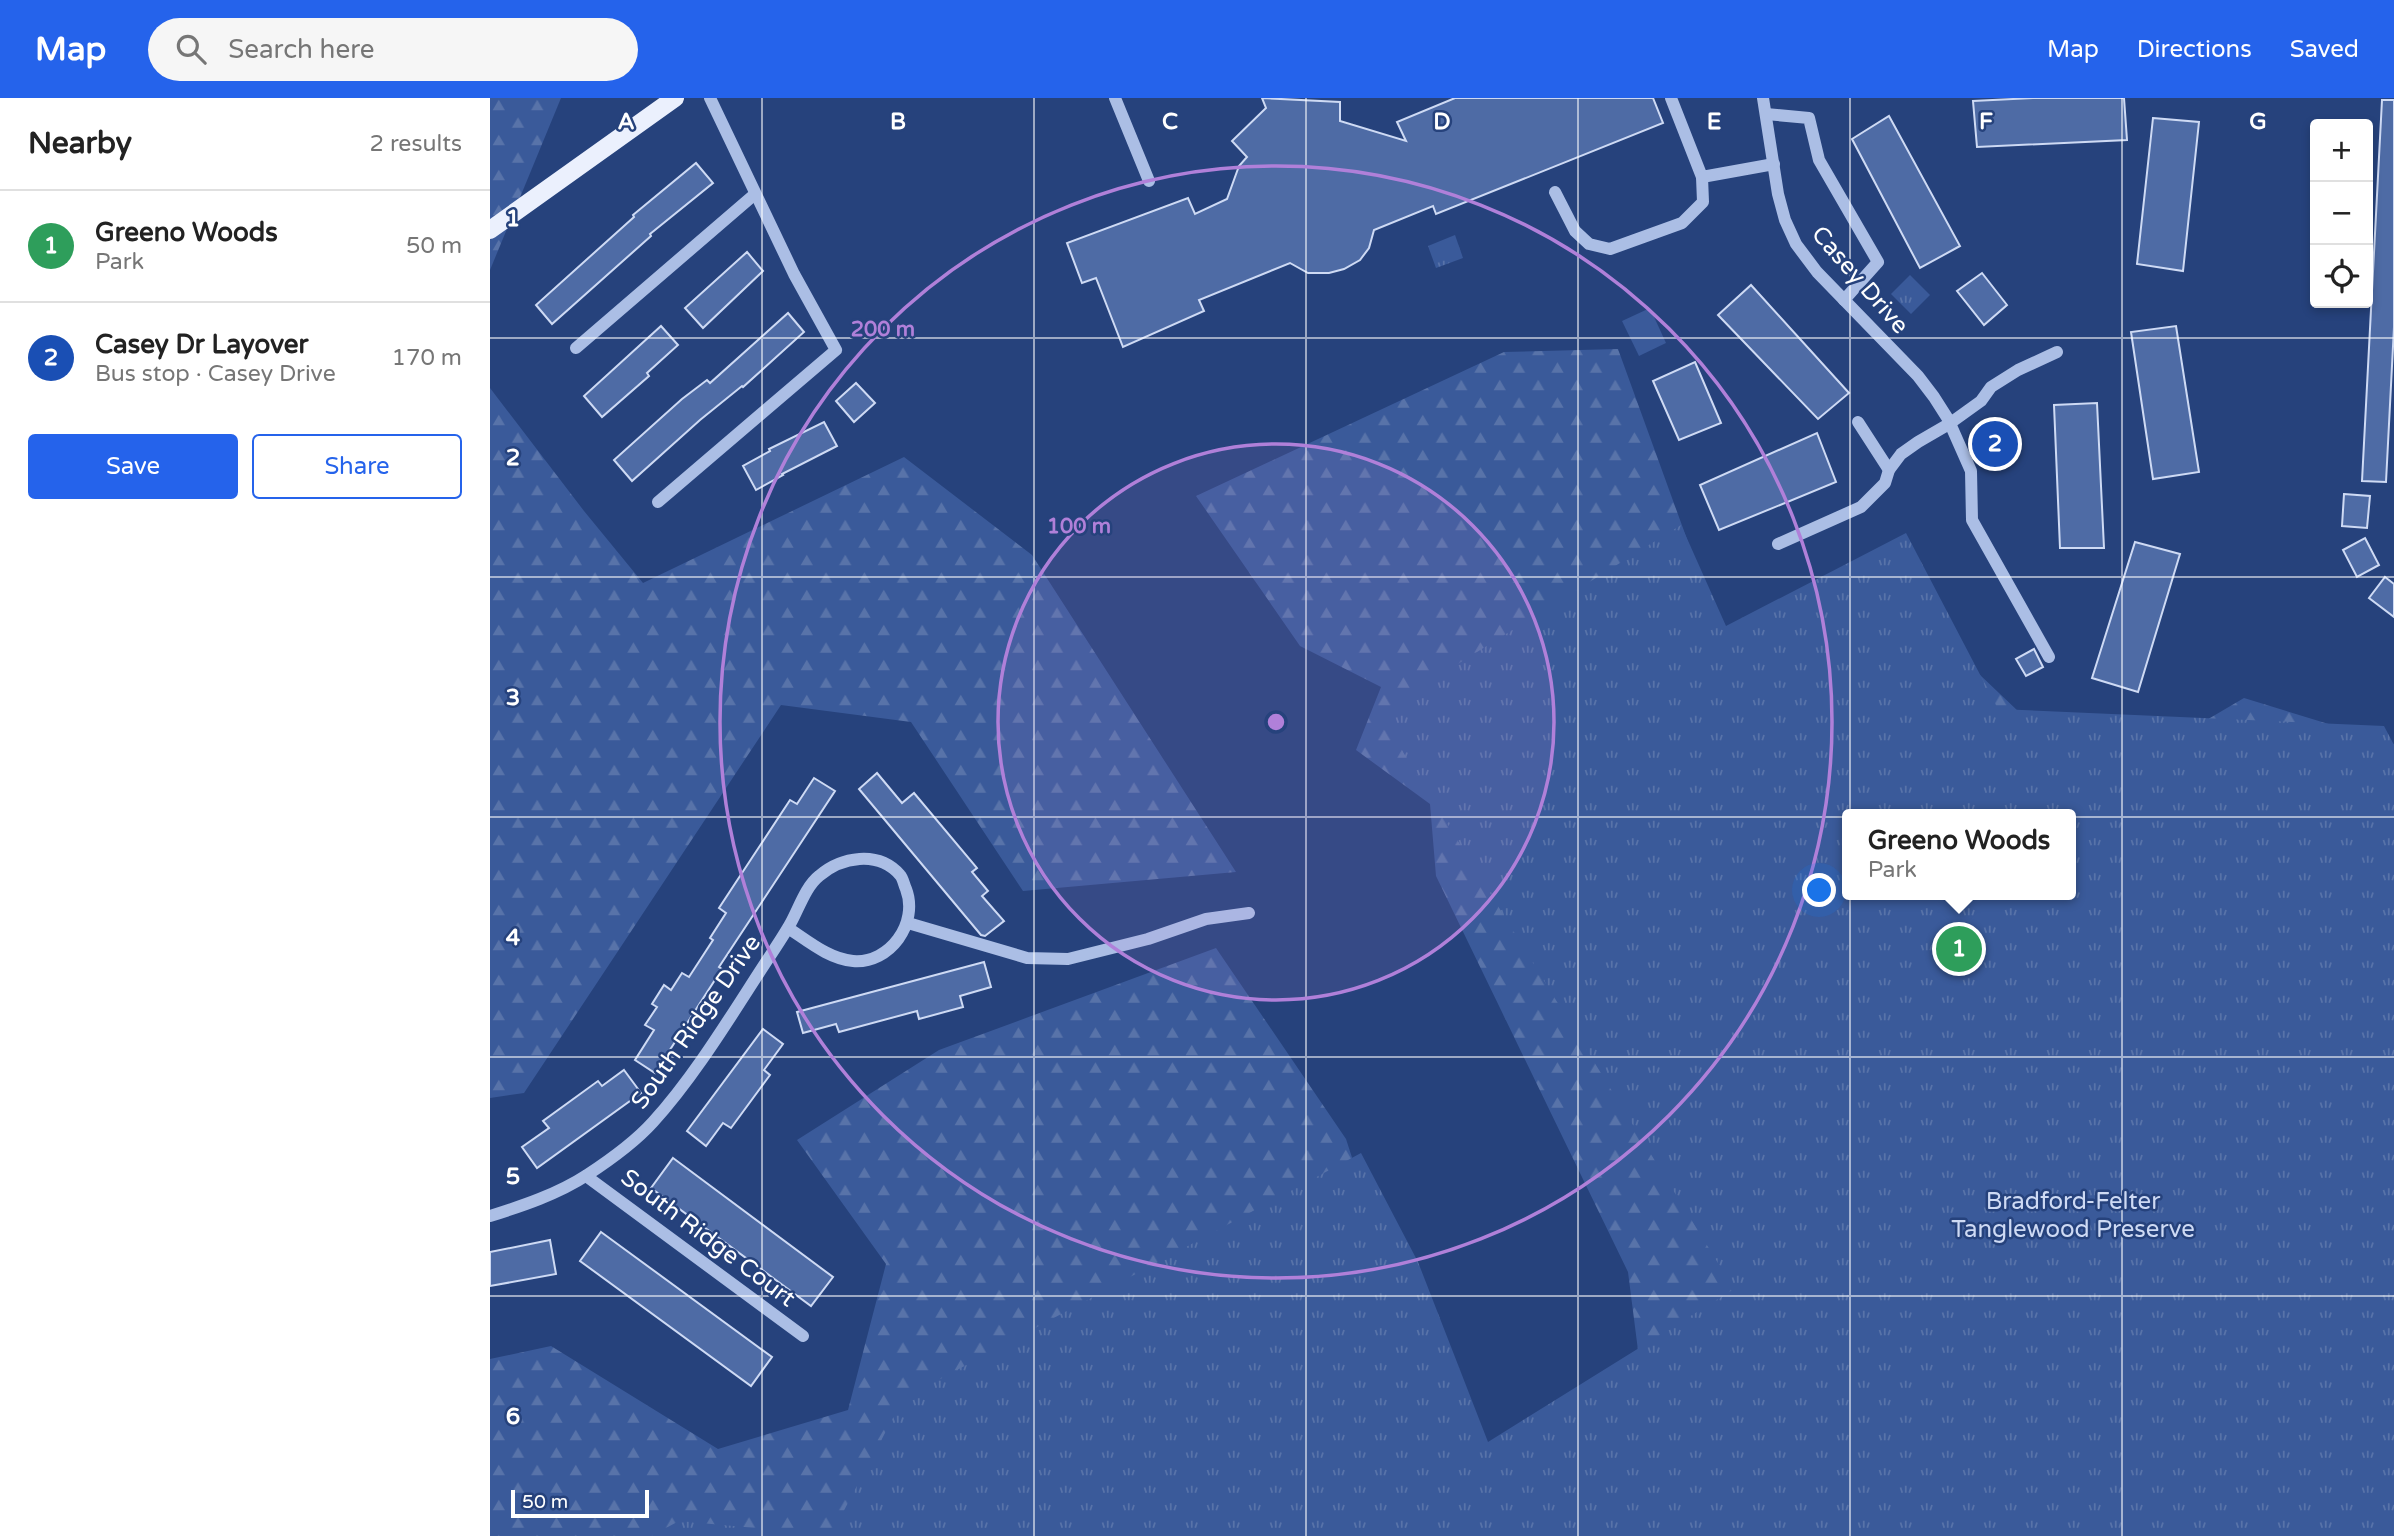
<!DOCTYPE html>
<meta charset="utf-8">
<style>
body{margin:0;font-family:"Varela Round",sans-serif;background:#f6f6f6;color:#222}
.controls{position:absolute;right:21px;top:21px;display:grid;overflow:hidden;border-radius:7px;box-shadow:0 4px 10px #0003}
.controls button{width:63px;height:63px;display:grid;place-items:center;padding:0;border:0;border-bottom:2px solid #e0e0e0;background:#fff;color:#222;font:35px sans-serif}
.scale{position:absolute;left:21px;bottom:18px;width:138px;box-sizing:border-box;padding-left:7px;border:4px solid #fff;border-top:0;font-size:19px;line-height:24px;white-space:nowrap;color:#fff;-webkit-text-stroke:5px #26427c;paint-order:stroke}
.you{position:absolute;left:1330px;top:793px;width:24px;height:24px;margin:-18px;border:5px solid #fff;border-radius:50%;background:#1a73e8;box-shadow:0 0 0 10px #1a73e833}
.badge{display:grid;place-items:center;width:46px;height:46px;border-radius:50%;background:#2563eb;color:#fff;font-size:23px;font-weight:700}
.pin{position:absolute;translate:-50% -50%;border:4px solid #fff;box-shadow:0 2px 7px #0006}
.popup{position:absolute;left:1352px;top:711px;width:234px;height:91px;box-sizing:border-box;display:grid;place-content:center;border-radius:7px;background:#fff;filter:drop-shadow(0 2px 5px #0005);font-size:23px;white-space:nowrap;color:#767676}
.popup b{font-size:26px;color:#222}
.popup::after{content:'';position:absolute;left:50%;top:100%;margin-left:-14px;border:14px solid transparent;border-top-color:#fff}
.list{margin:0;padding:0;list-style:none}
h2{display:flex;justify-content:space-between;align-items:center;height:91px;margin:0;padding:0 28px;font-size:30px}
h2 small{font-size:23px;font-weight:400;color:#767676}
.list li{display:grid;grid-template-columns:46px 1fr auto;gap:21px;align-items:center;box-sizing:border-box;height:112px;padding:0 28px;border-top:2px solid #e0e0e0}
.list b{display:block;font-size:26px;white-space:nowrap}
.list p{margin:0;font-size:23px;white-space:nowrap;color:#767676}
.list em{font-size:23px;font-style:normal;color:#767676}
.actions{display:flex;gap:14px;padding:21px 28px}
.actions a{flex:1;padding:16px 0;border:2px solid #2563eb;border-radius:7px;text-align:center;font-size:24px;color:#2563eb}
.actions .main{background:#2563eb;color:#fff}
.icon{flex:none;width:38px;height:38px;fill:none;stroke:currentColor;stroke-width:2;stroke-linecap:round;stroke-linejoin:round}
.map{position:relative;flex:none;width:1904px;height:1438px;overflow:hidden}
header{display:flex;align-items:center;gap:42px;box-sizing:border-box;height:98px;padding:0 35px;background:#2563eb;color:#fff}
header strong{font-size:33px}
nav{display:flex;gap:38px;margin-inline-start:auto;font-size:24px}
.search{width:490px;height:63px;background:#f6f6f6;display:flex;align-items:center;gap:18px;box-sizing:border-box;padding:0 24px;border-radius:38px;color:#767676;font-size:26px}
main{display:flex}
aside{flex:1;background:#fff}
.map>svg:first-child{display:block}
.forest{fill:url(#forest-firs);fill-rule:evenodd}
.park{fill:url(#park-tufts);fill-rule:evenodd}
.pitch{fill:#3a5a9a}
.building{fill:#4e6ba5;stroke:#cedaf4;stroke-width:2}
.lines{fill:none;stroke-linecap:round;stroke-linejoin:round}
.minor{stroke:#abbee5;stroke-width:12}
.major{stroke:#ebf0fd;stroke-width:18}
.grid{fill:none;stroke:#fff;stroke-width:2;stroke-opacity:0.55}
.ring{fill:none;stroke:#b080d9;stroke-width:3.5}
.labels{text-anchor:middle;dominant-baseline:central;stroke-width:5;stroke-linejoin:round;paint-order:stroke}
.street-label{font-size:24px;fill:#fff;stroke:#26427c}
.park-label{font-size:24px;fill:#cedaf4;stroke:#26427c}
.grid-label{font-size:23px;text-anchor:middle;font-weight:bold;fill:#fff;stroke:#26427c;stroke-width:5;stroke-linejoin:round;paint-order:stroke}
.centre{fill:#b080d9;stroke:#26427c;stroke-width:3.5}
.ring-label{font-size:21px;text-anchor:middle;font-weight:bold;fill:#b080d9;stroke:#26427c;stroke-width:5;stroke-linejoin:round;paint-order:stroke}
</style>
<header>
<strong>Map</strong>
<div class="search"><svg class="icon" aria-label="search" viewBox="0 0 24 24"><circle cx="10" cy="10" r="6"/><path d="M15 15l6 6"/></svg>Search here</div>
<nav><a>Map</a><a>Directions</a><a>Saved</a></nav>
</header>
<main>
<aside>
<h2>Nearby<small>2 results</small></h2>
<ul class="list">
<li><span class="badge" style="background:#2e9e5b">1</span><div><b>Greeno Woods</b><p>Park</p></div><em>50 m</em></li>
<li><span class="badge" style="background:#1a4fb4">2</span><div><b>Casey Dr Layover</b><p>Bus stop · Casey Drive</p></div><em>170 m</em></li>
</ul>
<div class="actions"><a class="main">Save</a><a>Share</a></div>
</aside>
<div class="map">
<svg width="1904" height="1438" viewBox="0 0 1904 1438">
<defs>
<pattern id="forest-firs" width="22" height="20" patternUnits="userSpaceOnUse" patternTransform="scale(1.75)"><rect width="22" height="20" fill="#3a5a9a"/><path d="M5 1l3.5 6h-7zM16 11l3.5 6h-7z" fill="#5873a9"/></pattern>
<pattern id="park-tufts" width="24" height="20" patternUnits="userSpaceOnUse" patternTransform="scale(1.75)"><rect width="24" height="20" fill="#3a5a9a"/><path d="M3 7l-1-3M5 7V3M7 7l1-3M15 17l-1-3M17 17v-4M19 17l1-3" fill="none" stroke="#5873a9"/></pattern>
</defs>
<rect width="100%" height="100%" fill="#26427c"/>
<!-- forest -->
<g class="forest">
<polygon points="0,0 71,0 0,172"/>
<path d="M1128,251l107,295 155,-64 216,205 148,-87 150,46v792h-1904v-177l61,-13 167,103 130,-39 38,-146 -89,-124 142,-90 277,-102 130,191 119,368 186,-55 -23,-180 -192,-396 -6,-72 -74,-54 25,-63 -81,-41 -104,-150 308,-144zM1357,716h224v81h-224z"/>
<polygon points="0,290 94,413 153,485 414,359 542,457 746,774 533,793 421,624 291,607 34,995 0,1000"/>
</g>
<!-- park -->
<g class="park">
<polygon points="965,137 973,160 946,170 938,148"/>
<polygon points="1420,177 1440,197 1421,216 1401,196"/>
<path d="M1191,427l45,101 180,-93 92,176 386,17 10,19v791h-1743l28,-15 152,14 72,-136 458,-246 57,109 70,180 246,-153 -355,-576zM1581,716v81h-224v-81z"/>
</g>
<!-- pitch -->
<polygon class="pitch" points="1160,210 1176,245 1149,258 1132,223"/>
<!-- building -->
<g class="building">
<polygon points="772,0 850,4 850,23 916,43 907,24 965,0 1163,0 1173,25 946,116 943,108 884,132 879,150 870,162 854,171 839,175 818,175 800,165 709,202 714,213 633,249 606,180 592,185 577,145 698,100 705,116 737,101 749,68 757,59 742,43 776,10"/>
<polygon points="1543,0 1634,0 1637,42 1487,49 1483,3"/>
<polygon points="1892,2 1904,2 1904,229 1896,384 1872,383"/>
<polygon points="1399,18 1470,148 1430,170 1362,41"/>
<polygon points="1663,20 1709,24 1693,173 1647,166"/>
<polygon points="206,65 223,85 160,136 161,138 62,226 46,207 144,119 143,117"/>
<polygon points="257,154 273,173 213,230 195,210"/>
<polygon points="1492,175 1517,207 1494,227 1467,193"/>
<polygon points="1261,187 1359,295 1328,321 1228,217"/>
<polygon points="298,215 314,234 253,289 252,288 210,322 142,383 124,362 192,301 217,282 220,285"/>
<polygon points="171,228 188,247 157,275 159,278 112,319 94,298"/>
<polygon points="1686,228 1709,374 1663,381 1641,234"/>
<polygon points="1205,264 1231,325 1189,342 1163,283"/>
<polygon points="366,285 385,305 364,324 346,303"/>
<polygon points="1607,305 1614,450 1570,450 1564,307"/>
<polygon points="334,324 347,348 292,376 293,377 266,392 253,368 280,353 279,351"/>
<polygon points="1327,335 1346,384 1229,432 1210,387"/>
<polygon points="1854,396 1880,398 1877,430 1852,428"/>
<polygon points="1875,440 1889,467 1867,479 1853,452"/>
<polygon points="1645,444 1690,456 1648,594 1602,580"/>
<polygon points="1895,479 1904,486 1904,519 1879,500"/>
<polygon points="1544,551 1553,569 1536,578 1526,561"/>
<polygon points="387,675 412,705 424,695 487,770 482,774 498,793 492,798 514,823 495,838 491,837 369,691"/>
<polygon points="324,680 345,693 229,869 232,871 165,975 145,962 164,932 155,927 167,909 162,906 174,887 181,892 192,875 199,879 223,842 220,840 236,815 229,810 300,702 307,706"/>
<polygon points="494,864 501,889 470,898 473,909 429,921 427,913 349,934 346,926 313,935 307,914"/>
<polygon points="273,931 293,946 274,972 280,977 241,1030 233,1025 216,1048 197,1033"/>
<polygon points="134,972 151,995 47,1070 32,1049 59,1030 53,1023 108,983 112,988"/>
<polygon points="183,1060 343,1179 321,1208 161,1090"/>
<polygon points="111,1134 282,1259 261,1288 90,1163"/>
<polygon points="60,1142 66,1176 0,1188 0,1154"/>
</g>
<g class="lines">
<!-- minor -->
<g class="minor">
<polyline points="625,0 659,83"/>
<polyline points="1181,0 1212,79 1284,66"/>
<polyline points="1273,0 1288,96 1295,122 1306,146 1327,174 1428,278 1444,299 1458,321 1481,373 1482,422 1559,559"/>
<polyline points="1276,16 1319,20 1329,62 1388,164 1354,202"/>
<polyline points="1065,94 1085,133 1099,146 1120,151 1192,125 1213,104 1212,79"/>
<polyline points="86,250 265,96"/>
<polyline points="1368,324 1399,372"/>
<polyline points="168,404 346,252 304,176 220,0"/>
<polyline points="1288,446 1371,409 1395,385 1399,372 1411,356 1428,344 1459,326 1491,303 1501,289 1528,272 1567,254"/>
<polyline points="418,825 537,860 578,861 658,841 716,821 759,815"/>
<polyline points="96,1078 313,1238"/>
<path d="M0,1118c32,-10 68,-22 97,-41 23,-15 48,-33 66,-53 42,-46 79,-108 113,-160 8,-12 16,-24 23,-36 9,-15 16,-39 30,-50 22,-19 59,-26 81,-1 3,3 4,10 6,14 13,34 -16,75 -53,72 -24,-2 -45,-20 -65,-33"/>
</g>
<!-- major -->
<polyline class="major" points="0,132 185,0"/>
</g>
<!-- grid -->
<path class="grid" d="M272,0v1438M544,0v1438M816,0v1438M1088,0v1438M1360,0v1438M1632,0v1438M0,240h1904M0,479h1904M0,719h1904M0,959h1904M0,1198h1904"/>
<!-- distance rings -->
<circle cx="786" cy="624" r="278" fill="#b080d9" fill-opacity=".12"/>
<g class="ring">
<circle cx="786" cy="624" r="278"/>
<circle cx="786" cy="624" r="556"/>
</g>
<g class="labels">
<!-- street labels -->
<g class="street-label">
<text transform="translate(1370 182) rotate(49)">Casey Drive</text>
<text transform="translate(206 924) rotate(-55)">South Ridge Drive</text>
<text transform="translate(218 1140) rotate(37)">South Ridge Court</text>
</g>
<!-- park labels -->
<g class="park-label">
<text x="1583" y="1103">Bradford-Felter<tspan x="1583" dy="28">Tanglewood Preserve</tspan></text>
</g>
</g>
<g class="grid-label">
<text x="136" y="31">A</text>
<text x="408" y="31">B</text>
<text x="680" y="31">C</text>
<text x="952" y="31">D</text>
<text x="1224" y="31">E</text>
<text x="1496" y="31">F</text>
<text x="1768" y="31">G</text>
<text x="23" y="128">1</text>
<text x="23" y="367">2</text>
<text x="23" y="607">3</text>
<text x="23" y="847">4</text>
<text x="23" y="1086">5</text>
<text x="23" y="1326">6</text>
</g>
<circle cx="786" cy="624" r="10" class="centre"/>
<g class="ring-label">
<text x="393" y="238">200 m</text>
<text x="589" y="435">100 m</text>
</g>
</svg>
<div class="controls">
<button>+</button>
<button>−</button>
<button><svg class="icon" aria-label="locate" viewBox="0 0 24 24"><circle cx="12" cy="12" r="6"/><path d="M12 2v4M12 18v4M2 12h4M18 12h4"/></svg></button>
</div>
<div class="scale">50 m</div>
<div class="you"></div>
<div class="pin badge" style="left:1469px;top:851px;background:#2e9e5b">1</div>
<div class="popup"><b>Greeno Woods</b>Park</div>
<div class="pin badge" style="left:1505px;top:346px;background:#1a4fb4">2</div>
</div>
</main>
